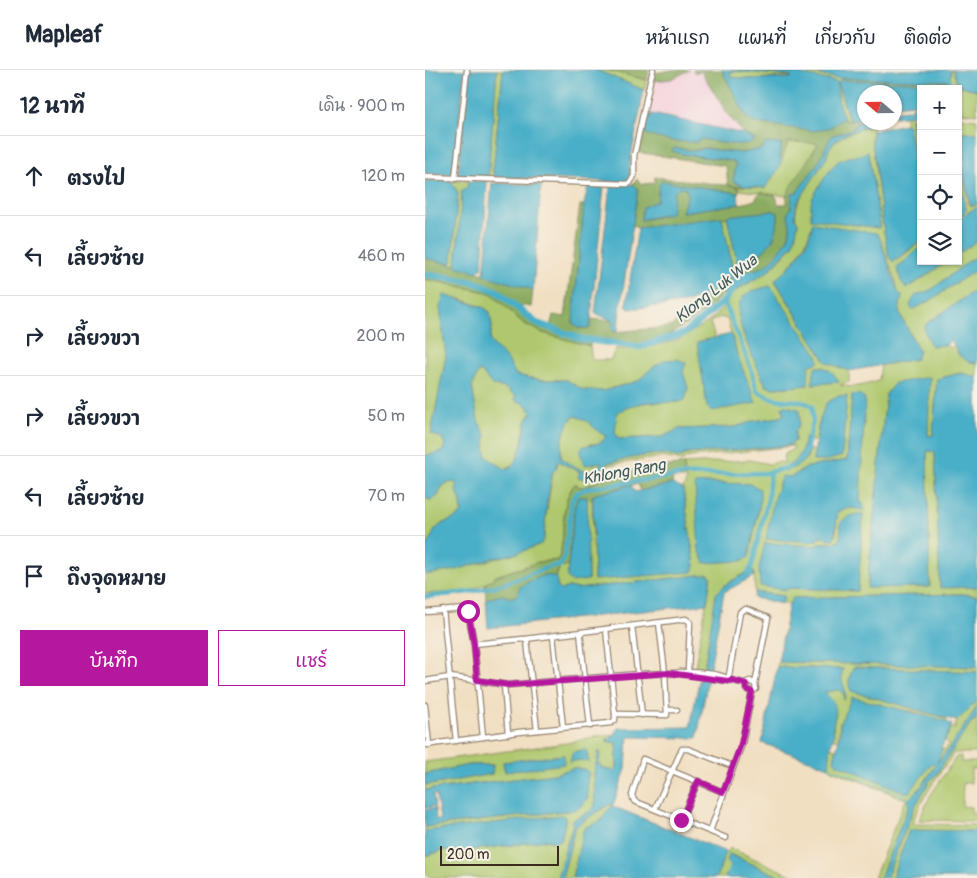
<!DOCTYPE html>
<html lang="th">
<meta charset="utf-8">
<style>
body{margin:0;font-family:Pangolin,"Playpen Sans Thai",sans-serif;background:#f6f6f7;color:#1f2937}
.controls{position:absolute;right:15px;top:15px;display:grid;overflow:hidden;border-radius:0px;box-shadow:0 1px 4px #0004}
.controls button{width:45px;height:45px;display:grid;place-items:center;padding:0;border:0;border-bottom:1px solid #e0e1e3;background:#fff;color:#1f2937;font:25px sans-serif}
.compass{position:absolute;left:432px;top:15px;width:45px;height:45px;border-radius:50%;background:#fff;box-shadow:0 1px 4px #0004;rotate:290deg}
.scale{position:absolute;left:15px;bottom:12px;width:119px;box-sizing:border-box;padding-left:5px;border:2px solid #3b2a1e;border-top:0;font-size:14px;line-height:18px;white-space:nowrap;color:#3b2a1e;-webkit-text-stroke:4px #f7f3e8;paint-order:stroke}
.stop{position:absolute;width:15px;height:15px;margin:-11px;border:4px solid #b5179e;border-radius:50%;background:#fff}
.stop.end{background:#b5179e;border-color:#fff;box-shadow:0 1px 5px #0008}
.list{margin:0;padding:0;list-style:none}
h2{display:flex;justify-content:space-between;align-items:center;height:65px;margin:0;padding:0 20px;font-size:21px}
h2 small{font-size:16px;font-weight:400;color:#747a83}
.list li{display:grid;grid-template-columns:32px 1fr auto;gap:15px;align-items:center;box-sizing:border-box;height:80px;padding:0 20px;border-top:1px solid #e0e1e3}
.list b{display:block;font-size:19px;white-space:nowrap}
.list em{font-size:16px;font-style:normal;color:#747a83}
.actions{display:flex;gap:10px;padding:15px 20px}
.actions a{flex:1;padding:11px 0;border:1px solid #b5179e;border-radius:0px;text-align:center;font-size:18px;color:#b5179e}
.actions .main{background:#b5179e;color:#fff}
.icon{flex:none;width:28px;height:28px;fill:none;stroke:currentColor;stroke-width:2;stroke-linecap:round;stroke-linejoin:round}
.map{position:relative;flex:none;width:552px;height:808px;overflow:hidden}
header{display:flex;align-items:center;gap:30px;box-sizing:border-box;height:70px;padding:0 25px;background:#fff;border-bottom:1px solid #e0e1e3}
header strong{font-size:24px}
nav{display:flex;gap:28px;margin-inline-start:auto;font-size:18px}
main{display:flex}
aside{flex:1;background:#fff}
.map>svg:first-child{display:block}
.built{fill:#f4cfdc}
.green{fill:#afc86e;stroke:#757946;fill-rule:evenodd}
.forest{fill:#8bac61;stroke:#636b40;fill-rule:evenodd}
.water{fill:#49afc8;stroke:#426c73;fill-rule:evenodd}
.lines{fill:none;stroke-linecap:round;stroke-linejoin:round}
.stream{stroke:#49afc8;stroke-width:1}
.canal{stroke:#49afc8;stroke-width:4.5}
.river{stroke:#49afc8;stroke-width:7}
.street-casing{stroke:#968470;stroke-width:7}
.street{stroke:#fff;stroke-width:4.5}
.route{stroke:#b5179e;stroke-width:6}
.labels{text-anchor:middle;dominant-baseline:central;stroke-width:4;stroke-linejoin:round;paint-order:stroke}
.water-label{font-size:16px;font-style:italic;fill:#40595a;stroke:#f7f3e8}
</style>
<header>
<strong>Mapleaf</strong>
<nav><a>หน้าแรก</a><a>แผนที่</a><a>เกี่ยวกับ</a><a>ติดต่อ</a></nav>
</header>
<main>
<aside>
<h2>12 นาที<small>เดิน · 900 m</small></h2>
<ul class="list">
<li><svg class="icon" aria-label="ahead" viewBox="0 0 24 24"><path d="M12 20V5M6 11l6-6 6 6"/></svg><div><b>ตรงไป</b></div><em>120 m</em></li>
<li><svg class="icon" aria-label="left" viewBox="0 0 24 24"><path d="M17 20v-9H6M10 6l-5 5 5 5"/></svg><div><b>เลี้ยวซ้าย</b></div><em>460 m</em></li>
<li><svg class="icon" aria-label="right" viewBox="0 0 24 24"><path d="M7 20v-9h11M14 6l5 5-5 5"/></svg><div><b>เลี้ยวขวา</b></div><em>200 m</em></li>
<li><svg class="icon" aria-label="right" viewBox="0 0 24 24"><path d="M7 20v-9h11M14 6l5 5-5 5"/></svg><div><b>เลี้ยวขวา</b></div><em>50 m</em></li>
<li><svg class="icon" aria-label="left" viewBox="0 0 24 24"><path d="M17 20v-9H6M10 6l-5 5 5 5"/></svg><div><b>เลี้ยวซ้าย</b></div><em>70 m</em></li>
<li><svg class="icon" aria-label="arrive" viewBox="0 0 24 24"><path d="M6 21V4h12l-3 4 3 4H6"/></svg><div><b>ถึงจุดหมาย</b></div></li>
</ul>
<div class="actions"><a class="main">บันทึก</a><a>แชร์</a></div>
</aside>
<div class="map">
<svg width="552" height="808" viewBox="0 0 552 808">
<rect width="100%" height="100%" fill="#f7f3e8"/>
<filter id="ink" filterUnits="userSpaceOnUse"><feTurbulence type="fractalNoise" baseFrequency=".02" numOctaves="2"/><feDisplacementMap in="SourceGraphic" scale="10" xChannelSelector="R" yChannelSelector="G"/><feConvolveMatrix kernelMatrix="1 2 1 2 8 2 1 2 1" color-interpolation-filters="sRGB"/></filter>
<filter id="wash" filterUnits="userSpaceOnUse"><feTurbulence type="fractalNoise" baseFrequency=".0096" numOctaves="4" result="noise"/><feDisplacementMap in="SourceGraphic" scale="20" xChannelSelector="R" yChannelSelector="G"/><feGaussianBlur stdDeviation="1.12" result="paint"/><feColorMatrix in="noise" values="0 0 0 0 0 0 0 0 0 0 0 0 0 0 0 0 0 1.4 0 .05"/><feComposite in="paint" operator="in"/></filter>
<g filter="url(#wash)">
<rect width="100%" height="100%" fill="#f1dfc2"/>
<!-- built -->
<polygon class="built" points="265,0 268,0 270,3 276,1 303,45 319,64 221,42 229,11 246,9"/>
<!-- green -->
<g class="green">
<polygon points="72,0 78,0 68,101 69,107 63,107"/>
<polygon points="171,0 182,0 222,10 219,20"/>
<polygon points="526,0 528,0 532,15 552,20 552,44 533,42 533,19 521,19 521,13 413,14 424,50 420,51 414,36 412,12 382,6 384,3 410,8 524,11"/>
<polygon points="309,1 366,6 366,8 361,7 328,9 306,7 305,3"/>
<polygon points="485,45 496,104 496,119 483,56 480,54 480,46"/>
<polygon points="533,47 552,49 552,63 533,61"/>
<path d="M447,56v15l12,91 14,28 23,-19v6l-24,21 17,16 34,-23h10v-7l19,-13v14l-46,35 -16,6 13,6 49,-33v20l-51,35 5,22 15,-1 4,3 5,-2 4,10 16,7 2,-1v15l-17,-4 -23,6 -4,56 -5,1 -42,-42 -19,193h63l-3,-136h8l5,136h37v9l-14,-2 -170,4 -4,6h-7l2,-8 -29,-4 -1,-21c-11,2 -30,13 -36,22 -3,4 -12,66 -14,76l-3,2 -6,-4 16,-91 -3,-2 -131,15 -8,-2 -8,3 -3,-2 -2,-8 3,-12 9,-3 20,15 -1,-83 5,2 2,80 101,-13 -12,-77 3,-7 -2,-18 66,-4 19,4 10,-2 6,1 -2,-5 3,-5 7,-4 1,-3 -103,11 -5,1 -3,3 -22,-4 -52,8c-7,12 -16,22 -31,22l-2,-4c-19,20 -8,54 -18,77l-19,2 -43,14 -11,8 -16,7 -44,3v-19c39,-6 78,-18 116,-31 5,-24 8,-49 12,-73l3,-2 2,-8 22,11 2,6c16,-2 17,0 25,-15 17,-3 35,-8 52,-9 11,-1 18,7 27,0l104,-9 5,-4v-11l-11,-16 -4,3 -26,4 -19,6 -56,2 -17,8 -43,2 -4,-6 2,-20c18,-13 41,-11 62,-11l9,-14 -5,-16 -31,-4 -14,13 -35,10 -20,-1 -17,-10h-25l-25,-5 -7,-13 -19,-21 2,-14 -2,-15 -7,-5 -25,-9 -18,9 6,49 -15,78 11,4 3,6 -2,7 -18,5v-177l66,14 32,30 20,10 47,13 2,14h19l4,-11h27l35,-9 30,-17 20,-19 1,-6 9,-8 30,-18 7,-6 19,-21 5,-22c-11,-16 20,-52 29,-66 2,-21 29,-26 45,-31zM443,82l12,71 -1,5 -32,-71h11zM387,156l67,10 16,43 5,22 -1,11 20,39 -3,8 -35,5 -2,16c-11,5 -28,9 -39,5l9,-3v-11l-23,-9 -51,-81c17,-16 30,-32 37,-55zM313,238l69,77 -33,3 -8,-2 -23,-52zM295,247l7,2 11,38 -41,-15 18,-4 -5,-16zM391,297h8l15,15 -26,2zM427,325l8,107 3,1 -25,7 -1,6 -1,20 -16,1 -3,3 -50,-1 12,-57 12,-5 17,-10 39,-7zM422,326l-22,65 -12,-1 2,-9 -5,-1 -3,8 -13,5 7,-7 4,-19 2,-1 4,5h5l3,-18 7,-20zM283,413l42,1 10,19 -11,54 -8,4 -46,-76zM415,470l18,51 -67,-3 -6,2 -20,-46 51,2c7,-6 17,-1 24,-6z"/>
<polygon points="363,72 391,73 393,74 362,126 314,120 314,118 308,117 319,116 340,118"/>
<polygon points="533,84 544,134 552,134 552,137 533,149 533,147 540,142 541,139 533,102"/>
<polygon points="26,111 44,111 41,119 37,120 31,196 26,194 27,190 33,123"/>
<polygon points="302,146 313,197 318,197 305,211 308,200 297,147"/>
<path d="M56,301l11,14 13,3 11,8 -1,4 10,4 7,9c-15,15 -3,46 -27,56l-18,-12 -2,-9 1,-13 -8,-14 -6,-34 5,-13z"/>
<path d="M149,346c7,2 15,3 20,9 5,6 4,7 12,11 -3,8 -9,8 -16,8l2,21 9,-4c-3,25 -29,3 -40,-3v-11l5,-22z"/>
<path d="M21,412h9l2,4 -1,4 5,11 1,13c-8,7 -20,7 -26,15 -5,6 -4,13 -11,18v-49l5,2 8,-4 4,-10z"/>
<path d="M353,592l199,5v5l-123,-5c-4,7 -7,17 -3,24l96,27 -1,3 -33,-10 -64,-6 -9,18 -2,17 -5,-2c2,-10 -2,-12 3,-24l-11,-22 14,-2 5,4v5l1,-10c-4,-5 -5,-13 -2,-20l-66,-2z"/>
<polygon points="552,631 552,637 523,680 519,683 497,716 483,730 484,735 455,808 449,808 479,733 483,730 407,700 404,697 405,677 411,679 409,690 507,692 511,695 516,678 520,680 523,674 520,671 526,658 529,659 532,651"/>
<path d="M552,647v36h-23c-16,23 -32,44 -42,71l65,1v6l-68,-1 -17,48h-6l28,-70 15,-26 7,-7 36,-54h2z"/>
<path d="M176,665l12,1 -7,5 11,2v23l-2,5 -10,-2 -7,-5 1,-12 -5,21 1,33 -4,5 -20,10 2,3 -16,54h-126l-6,-5v-17l19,-6 11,2 72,-9 18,-3 11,2 6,-4c0,-8 4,-14 3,-21l-140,14v-4l150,-17 13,-12 -2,-15 3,-10 -15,-5 -19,6 -130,16v-5l11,-1 56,-10 1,-9h-24l-44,9v-12l142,-19zM139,685l-59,16 -2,-8v-1z"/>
<polygon points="536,686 536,692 552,692 552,699 546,699 546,713 538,713 537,736 546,737 546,743 552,743 552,751 494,750 505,726 531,687"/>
<polygon points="185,734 187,736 181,742 176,751 159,758 147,808 137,808 150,758 156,752"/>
<polygon points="305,778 373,808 358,808 305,784 302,793 306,795 300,808 291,808 301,782 303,782"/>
</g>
<!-- forest -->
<g class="forest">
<polygon points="182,0 224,0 222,10"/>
<polygon points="247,0 265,0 246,9 229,11 230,3"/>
<path d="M268,0h29l24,47 85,10 13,-9 1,3 11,-1 2,2 -5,7 -22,7 -12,26 -26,36 -5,18c8,15 -8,43 -22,50 -9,5 -17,5 -27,6 21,-23 39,-22 39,-59l-5,-2 -123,17h-12l-6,-2 6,-37 -5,-5 4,-5 5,5 12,-1 1,-6 78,9 -5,-1 -2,-19 -90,-14 10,-40 6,2 -7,14 85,16 25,-4 -11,-6 -16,-19 -27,-44 -6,2zM363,72l28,1 2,1 -28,44 -3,8v8h-9l-2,-8 -16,-4 -5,8 -10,3 -62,9 5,-18 -2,-6 -6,-1 -6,6 -11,23 -22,4 3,-13 13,-6 5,-20 76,12 1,-5 -5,-2h10c-7,-6 -5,-18 -11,-25l-51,-7c5,-1 19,-6 23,-6 5,0 11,2 16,3 14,2 36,5 45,-8l16,1 -3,13 3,2z"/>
<path d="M155,135h4l-11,118 5,5h12l1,-9 23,2v11l56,-5 24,-17 14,-16 23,-17 -2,11c-17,20 -65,57 -92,56 -15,0 -32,-4 -47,-6v8l-47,-13 -20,-10 -32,-30 -66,-14v-21h1l43,11 64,21 -2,17 -11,-2 3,12 26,14 4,-16 12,2z"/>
<path d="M259,394l1,14h-12l-1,6 -31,7 -3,-7 -7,1 -38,10 -1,4 -5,-2 -12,9 -7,59 -9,3 -3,9 -12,-2 -26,20 -8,3 -7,-3 -17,4 -1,-15 11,-8 43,-14 19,-2c10,-24 -1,-57 18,-77l2,4c9,1 19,-5 25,-12z"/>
</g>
<!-- water -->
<g class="water">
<polygon points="0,0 40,0 28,105 0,104"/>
<polygon points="43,0 72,0 63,107 33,106"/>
<polygon points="78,0 171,0 219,20 205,92 205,104 203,110 199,112 69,107 68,101"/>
<path d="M297,0h59l56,12 2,24 5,12 -13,9 -17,4 -59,-8 -9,-6zM309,1l57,5v2l-38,1 -22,-2 -1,-4z"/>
<polygon points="391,0 526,0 525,11 410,8 395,5"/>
<polygon points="552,0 552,20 532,15 528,0"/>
<polygon points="415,10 521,13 521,19 496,19 496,33 470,36 470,22 440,22 439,47 431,50 424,50 413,14"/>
<polygon points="490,35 496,36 496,44 470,47 470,41 485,40 487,36"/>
<path d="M227,44l92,20 11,6c-11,9 -41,1 -54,-1l-4,3c-17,0 -37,-1 -52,-9v-5z"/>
<polygon points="487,48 496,49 496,104 487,59"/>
<path d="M439,49l1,3 17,1c-17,5 -53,10 -55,34l-31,48 -1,14 3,3 -2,12 -3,11 -26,27 -30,18 -9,8h-3l-1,-4 5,-6 1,-7 9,-9c22,-2 29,-5 42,-23 4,-5 8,-11 9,-18 1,-7 -2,-12 -2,-19l3,-4 1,-14 5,-2 22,-30 12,-26 22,-7 5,-7z"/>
<polygon points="480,54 483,56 496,119 496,171 468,192 464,187 459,162 447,71 447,61"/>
<polygon points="533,61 552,63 552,134 546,136 533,84"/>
<polygon points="341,73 357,74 354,87 357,89 353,100 340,118 319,116 308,111 311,95 308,91 257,84 247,81 249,78 272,81 279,78 297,81 317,83 337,79"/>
<path d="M443,81l12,72 -1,5 -68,-9c0,-7 -1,-14 1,-20 3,-7 21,-36 27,-38 10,-6 18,-3 29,-10z"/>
<polygon points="533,102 541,139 540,142 533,147"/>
<polygon points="0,110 26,111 33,123 27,190 26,194 0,188"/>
<polygon points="44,111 62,111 57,198 51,202 31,196 37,120 41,119"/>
<polygon points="237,111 313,123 314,134 257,142 263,124 261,118 255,117 249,123 246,143 216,150 218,137 232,131 234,115"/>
<polygon points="67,113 116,115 108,220 59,205"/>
<polygon points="208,114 213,119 194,248 193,262 189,262 187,259 188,251 170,243 185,117"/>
<polygon points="163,116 179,117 165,258 153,258 148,253 159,135"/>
<polygon points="552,137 552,171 533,184 533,149"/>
<path d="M348,141l5,2c0,23 -7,34 -26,47 -5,3 -8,7 -14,7l-11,-51z"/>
<polygon points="297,147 308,200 306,207 283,224 259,233 204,239 201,236 213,158"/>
<path d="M387,153l64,10 3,3 19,56 4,4 -3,16 20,39 -3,8 -67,12 -23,-9 -51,-82c15,-12 37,-37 37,-57z"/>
<polygon points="496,177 496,191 523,191 489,214 481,218 476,211 472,198"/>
<polygon points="552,185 552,199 503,232 487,240 485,235 490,226 506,220"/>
<path d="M345,216l47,68 2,8 -10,4 -1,19 -34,3 -8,-2c-7,-17 -35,-68 -26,-84 5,-11 19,-13 30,-16z"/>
<path d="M552,219v73l-2,1c-16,-3 -16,-10 -24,-23l-5,5 -15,1 -7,-16 2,-6z"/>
<path d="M19,225l39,12 7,5 2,15 -2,14 19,21 7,13 25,5h26l16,10 20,1 35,-10 14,-13 13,-8 12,-1 9,4 -3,9 5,16 -3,12c-10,4 -21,2 -33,2 -11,0 -26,5 -35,11l-2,20 4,6 43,-2 17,-8 56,-2 19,-6 26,-4 4,-3 -2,-7 4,-1 13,3c1,9 2,15 -4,22v10l-5,4 -7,1 -97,8c-9,7 -16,-1 -27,0 -17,1 -35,6 -52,9 -5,10 -5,13 -17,14 -5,1 -7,2 -12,0l2,-5 -22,-11 -2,8 -3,2 -6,31 -3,36 -3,6 -23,9 -24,5 -38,12 -31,5v-28c7,-5 6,-12 11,-18 7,-8 18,-8 26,-16l-1,-12 -5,-11 1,-4 -2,-4c-11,1 -13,3 -17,14l-8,4 -5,-2v-42l18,-5 2,-7 -3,-6 -11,-4 15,-78 -6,-49zM56,301l11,14 13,3 11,8 -1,4 10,4 7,9 -5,6 -4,22 -6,18 -5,7 -7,3 -18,-12 -2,-9 1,-13 -8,-14 -6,-34 5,-13zM149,346c20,5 17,13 32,20 -4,10 -15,7 -24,11l-2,6 5,12 16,-3c-4,23 -29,2 -40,-4 0,-16 2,-30 13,-42z"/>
<polygon points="306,264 313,287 331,333 287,341 282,337 272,272"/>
<path d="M390,297c14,0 17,4 24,15l-27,2z"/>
<polygon points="536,303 552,307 552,517 515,518 510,382 502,381 505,517 442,518 461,324 470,313 505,307 503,366 508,365 512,309"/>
<polygon points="433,324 440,328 435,432 438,433 439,440 426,438 413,441 409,469 395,467 388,472 341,469 349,428 357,406 366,407 383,397 422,390 427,325"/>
<polygon points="414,326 422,326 417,386 400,391 388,391 394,353 401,333"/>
<path d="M382,366l1,11 2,3c-5,13 -13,17 -25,21v-4c15,-6 17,-15 20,-30z"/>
<polygon points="283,413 325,414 335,419 335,433 324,487 316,491 280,493 274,480 270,414"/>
<polygon points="247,414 258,419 270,496 268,502 169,510 168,425 206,415 210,422"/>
<polygon points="153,427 162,427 163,510 146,512 142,507 143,495 150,436"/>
<path d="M431,444h7l-5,77 -67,-3 -6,2 -25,-4 -1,-18 6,-25 51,3c7,-6 17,0 24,-6l1,-18 7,-5z"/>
<polygon points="326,500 329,501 329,506 299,522 272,668 203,667 201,699 188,735 185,734 156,752 150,758 137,808 132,808 148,754 146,751 166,741 170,736 169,703 174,681 176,685 173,694 180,699 190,701 192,696 192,673 181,671 188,666 193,658 265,657 276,601 279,599 291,524 300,515"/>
<polygon points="283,504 286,506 282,534 63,558 61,529 78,525 85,528 93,525 95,517 103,512 119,505 131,507 133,518 136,520 144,517 152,519"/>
<polygon points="330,522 359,526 357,534 329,528"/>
<polygon points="538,524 552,526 552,597 353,592 364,534 368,528"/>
<path d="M352,597l66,2c-5,12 6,21 1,31v-6l-5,-4 -14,2c3,5 9,9 10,14 3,10 -5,18 -1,28l-3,11 -2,22 -67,-24z"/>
<path d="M429,597l123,5v29l-20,20 -106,-30c-4,-7 -1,-17 3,-24z"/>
<polygon points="427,627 521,651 527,655 516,678 517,680 512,693 523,680 552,637 552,647 549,651 547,651 511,705 504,712 489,738 461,808 455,808 484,735 483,730 497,716 511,695 507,693 485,722 479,722 412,694 409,690 415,665 415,653"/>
<polygon points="161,679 164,692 155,690 145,692 148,682"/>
<polygon points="139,685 139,694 80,702 78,692"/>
<polygon points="44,695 68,695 67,704 11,714 0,715 0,704"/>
<path d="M149,698l12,2 3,3c-6,20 7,25 -14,37l-150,17v-17l10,-2 1,12 4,-1 -4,-25 -3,1 2,11 -10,2v-18l130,-16z"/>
<polygon points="187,736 301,782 291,808 147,808 159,758 176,751 181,742"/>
<path d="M137,745l3,2c1,7 -3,13 -3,21l-6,4 -11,-2 -18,3 -72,9 -11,-2 -19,6v-25z"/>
<polygon points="484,760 552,761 552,808 467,808"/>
<polygon points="304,784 358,808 300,808 306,795 302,793"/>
</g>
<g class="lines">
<!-- stream -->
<polyline class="stream" points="404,697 485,728"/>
<!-- canal -->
<g class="canal">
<polyline points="524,19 525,11"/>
<path d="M299,231l27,68 6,22c8,5 17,9 27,9 10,1 18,0 28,6l1,15 -6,26"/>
<polyline points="322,505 327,496 343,428 345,402"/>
<polyline points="0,527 45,522 75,515 127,496 135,496 140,484 147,431 152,423 163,418 258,405 341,403 365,397"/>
</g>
<!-- river -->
<polyline class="river" points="0,204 49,212 72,221 111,253 157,269 215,277 260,263 299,231 306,221"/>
</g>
</g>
<g filter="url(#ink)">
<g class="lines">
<defs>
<g id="street">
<polyline points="0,107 202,114 205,113 209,106 209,86 225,11 228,0"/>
<polyline points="30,109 42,0"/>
<polyline points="18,540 31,671"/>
<polyline points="0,542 41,539 43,541 49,574 58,667"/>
<polyline points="207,556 217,645"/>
<polyline points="155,562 165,656"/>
<polyline points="128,566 138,657"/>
<polyline points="100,569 261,549 265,552 263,602"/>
<polyline points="49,574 98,569 102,571 112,660"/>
<path d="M255,602c13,0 41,1 51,8l-3,1 -51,-8z"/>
<polyline points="306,610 321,614"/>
<polyline points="0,611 25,607 83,615 213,604 252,603"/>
<polyline points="303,611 315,542 321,539 343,548 330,614 331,619 327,622 321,619 322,612 325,611 330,614"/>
<polyline points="79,615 83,664"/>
<polyline points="0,635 4,675"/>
<polyline points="243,640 252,640"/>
<polyline points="190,644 242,645 240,603 234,553"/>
<polyline points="0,675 94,662 186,653 190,650 190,644 181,559"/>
<polyline points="298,722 218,689 207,725 209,731 301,768"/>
<polyline points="230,739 257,679 263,679 307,696"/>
<polyline points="256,750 273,711"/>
<polyline points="285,761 317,674 327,622"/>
</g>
</defs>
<!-- street casing -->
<use href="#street" class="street-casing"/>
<!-- street -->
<use href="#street" class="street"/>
</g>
</g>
<g class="lines" filter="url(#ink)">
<!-- route -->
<polyline class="route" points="43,541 49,574 52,610 83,615 244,603 303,611 306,610 321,614 321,619 327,622 316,674 298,722 273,711 256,750"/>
</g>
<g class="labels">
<!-- water labels -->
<g class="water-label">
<text transform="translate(291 219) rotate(-38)">Klong Luk Wua</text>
<text transform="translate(199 402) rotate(-10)">Khlong Rang</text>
</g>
</g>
</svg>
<div class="controls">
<button>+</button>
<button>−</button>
<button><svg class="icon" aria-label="locate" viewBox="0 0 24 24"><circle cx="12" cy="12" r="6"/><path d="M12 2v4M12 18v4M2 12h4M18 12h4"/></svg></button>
<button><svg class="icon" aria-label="layers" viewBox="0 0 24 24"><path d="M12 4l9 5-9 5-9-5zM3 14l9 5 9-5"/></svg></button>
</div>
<svg class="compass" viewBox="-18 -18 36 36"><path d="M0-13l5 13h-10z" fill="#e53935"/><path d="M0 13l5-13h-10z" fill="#747a83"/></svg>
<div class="scale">200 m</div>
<div class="stop" style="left:43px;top:541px"></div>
<div class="stop end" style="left:256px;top:750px"></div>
</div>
</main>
